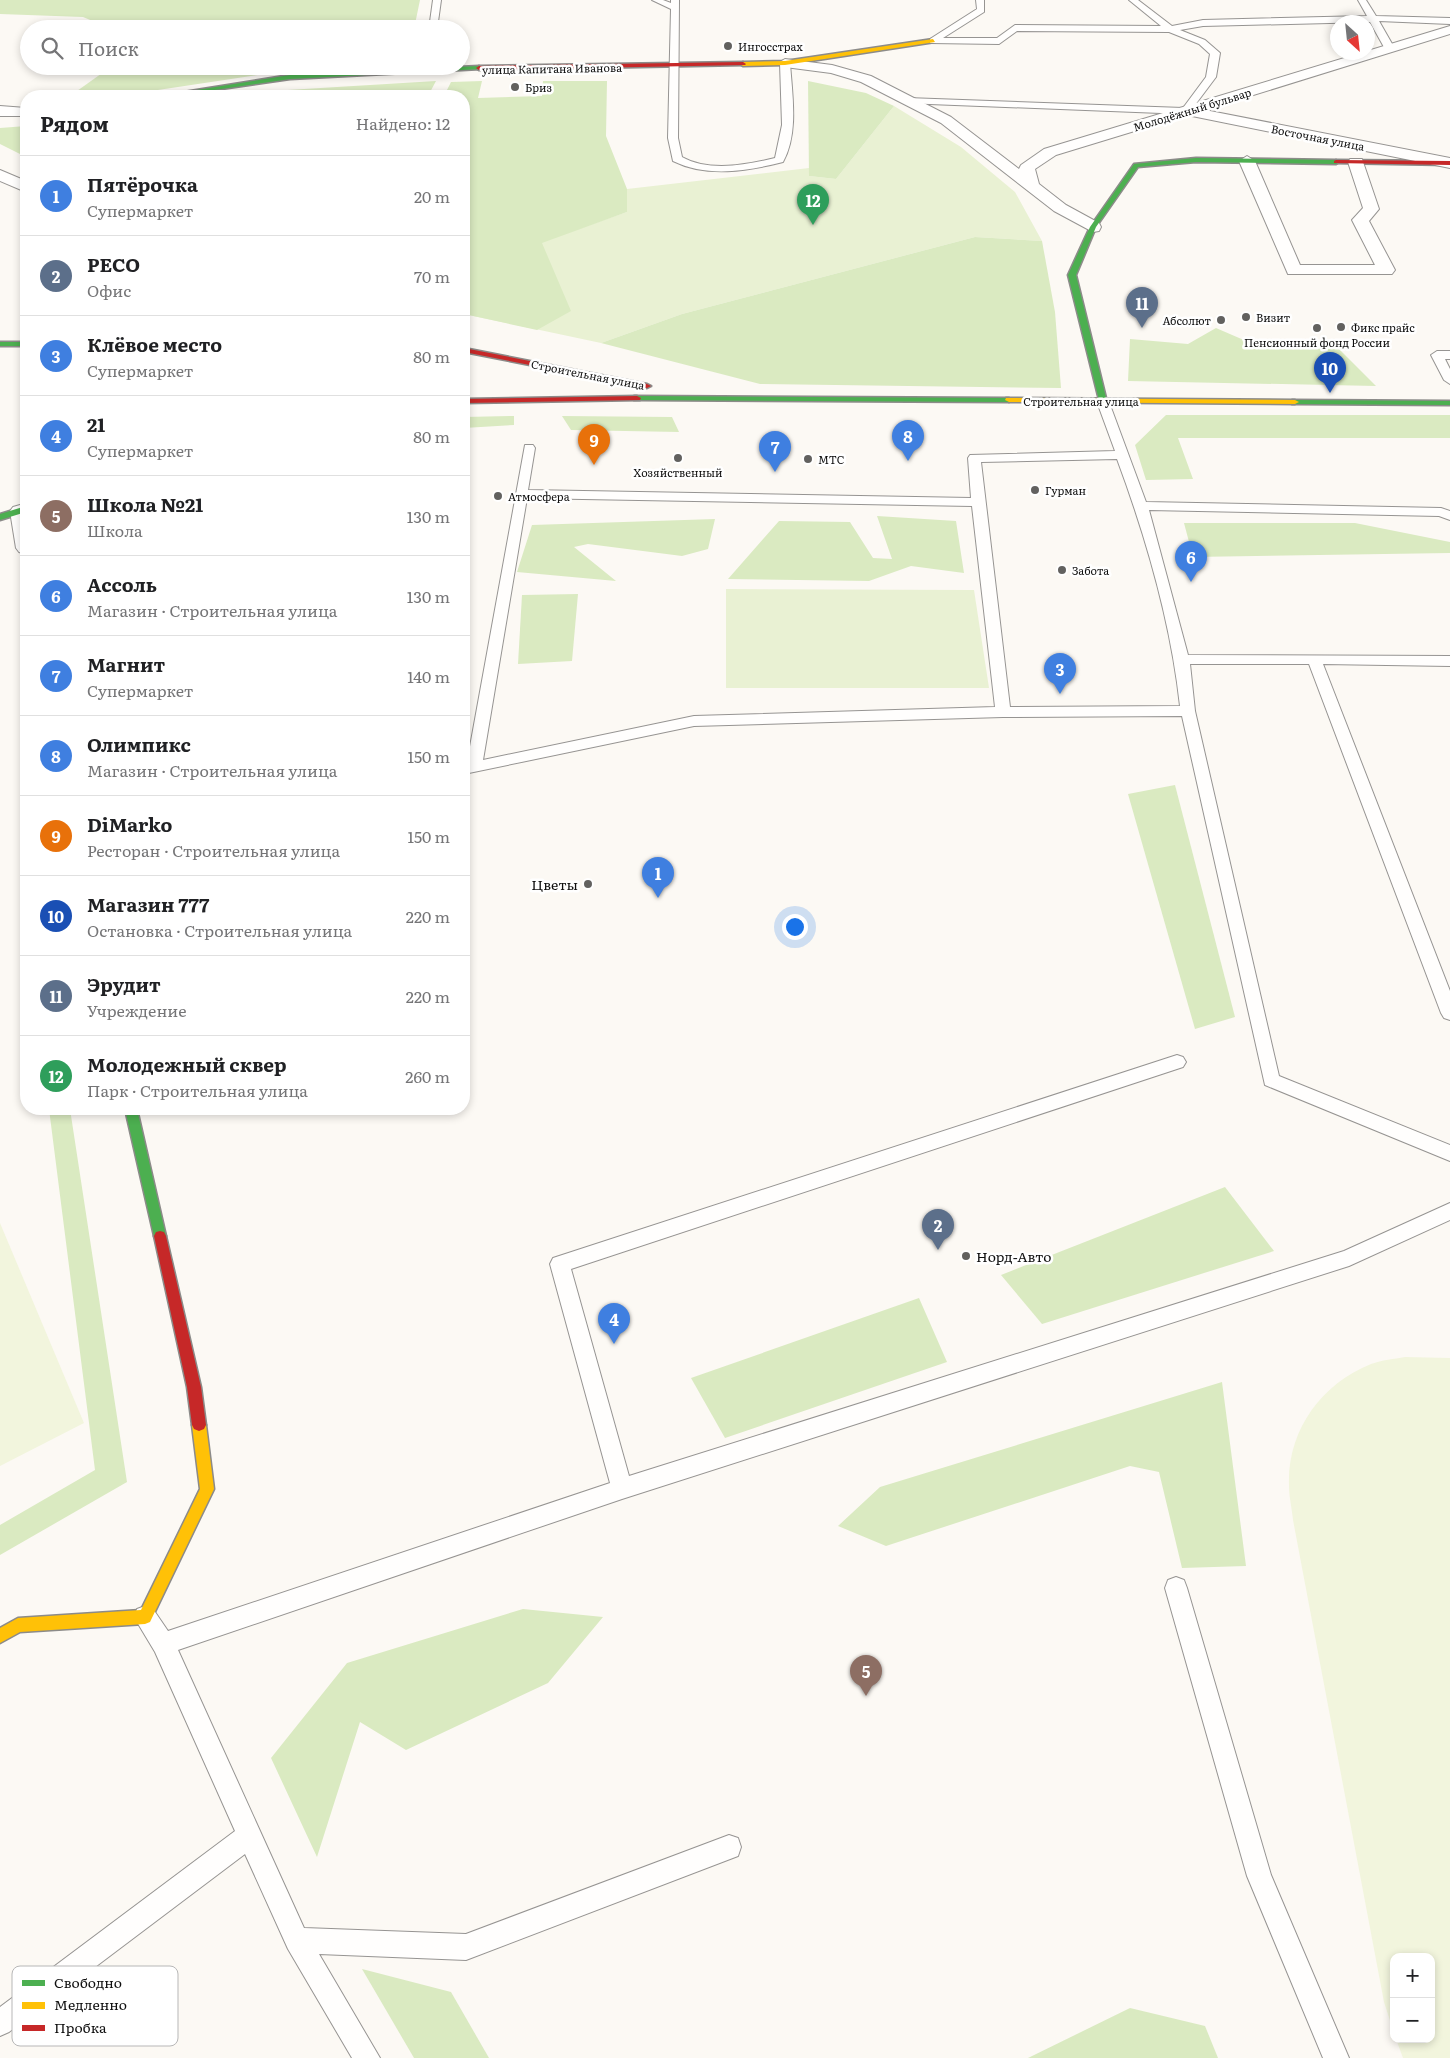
<!DOCTYPE html>
<html lang="ru">
<meta charset="utf-8">
<style>
body{margin:0;font-family:Literata,serif;background:#f2f2f2;color:#202124}
.controls{position:absolute;right:15px;bottom:15px;display:grid;overflow:hidden;border-radius:10px;box-shadow:0 2px 8px #0003}
.controls button{width:45px;height:45px;display:grid;place-items:center;padding:0;border:0;border-bottom:1px solid #e0e0e0;background:#fff;color:#202124;font:25px sans-serif}
.compass{position:absolute;left:1330px;top:15px;width:45px;height:45px;border-radius:50%;background:#fff;box-shadow:0 2px 8px #0003;rotate:153deg}
.you{position:absolute;left:794px;top:926px;width:18px;height:18px;margin:-12px;border:4px solid #fff;border-radius:50%;background:#1a73e8;box-shadow:0 0 0 8px #1a73e833}
.badge{display:grid;place-items:center;width:32px;height:32px;border-radius:50%;background:#d93025;color:#fff;font-size:16px;font-weight:700}
.pin{position:absolute;translate:-50% -41px;filter:drop-shadow(0 1px 2px #0008)}
.pin::after{content:'';position:absolute;top:26px;width:18px;height:15px;background:inherit;clip-path:polygon(0 0,100% 0,50% 100%)}
.list{margin:0;padding:0;list-style:none}
h2{display:flex;justify-content:space-between;align-items:center;height:65px;margin:0;padding:0 20px;font-size:21px}
h2 small{font-size:16px;font-weight:400;color:#757577}
.list li{display:grid;grid-template-columns:32px 1fr auto;gap:15px;align-items:center;box-sizing:border-box;height:80px;padding:0 20px;border-top:1px solid #e0e0e0}
.list b{display:block;font-size:19px;white-space:nowrap}
.list p{margin:0;font-size:16px;white-space:nowrap;color:#757577}
.list em{font-size:16px;font-style:normal;color:#757577}
.icon{flex:none;width:28px;height:28px;fill:none;stroke:currentColor;stroke-width:2;stroke-linecap:round;stroke-linejoin:round}
.map{position:relative;flex:none;width:1450px;height:2058px;overflow:hidden}
.search{position:absolute;background:#fff;box-shadow:0 2px 8px #0003;left:20px;top:20px;width:450px;height:55px;display:flex;align-items:center;gap:12px;box-sizing:border-box;padding:0 18px;border-radius:28px;color:#757577;font-size:19px}
.panel{position:absolute;background:#fff;box-shadow:0 2px 8px #0003;left:20px;top:90px;width:450px;height:1025px;border-radius:20px}
.map>svg:first-child{display:block}
.green{fill:#e9f1d3}
.forest{fill:#daeac1}
.pitch{fill:#f2f5dd}
.lines{fill:none;stroke-linecap:round;stroke-linejoin:round}
.lane-casing{stroke:#969492;stroke-width:2}
.street-casing{stroke:#969492;stroke-width:2}
.fast-casing{stroke:#8c8b89;stroke-width:3}
.slow-casing{stroke:#8c8b89;stroke-width:3}
.jam-casing{stroke:#8c8b89;stroke-width:3}
.lane{fill:#fffefd;fill-rule:evenodd}
.street{fill:#fffefd;fill-rule:evenodd}
.fast{fill:#4caf50;fill-rule:evenodd}
.slow{fill:#ffc107;fill-rule:evenodd}
.jam{fill:#c62828;fill-rule:evenodd}
.poi-dot{fill:#62615f;stroke:#fff;stroke-width:2}
.labels{text-anchor:middle;dominant-baseline:central;stroke-width:5;stroke-linejoin:round;paint-order:stroke}
.far-poi-label{font-size:11px;fill:#0f0f0f;stroke:#fff;text-anchor:start}
.far-street-label{font-size:11px;fill:#0f0f0f;stroke:#fff}
.poi-label{font-size:14px;fill:#0f0f0f;stroke:#fff;text-anchor:end}
.key{fill:#fff;stroke:#b7b7b7;stroke-width:1}
.key-label{font-size:14px;fill:#0f0f0f}
</style>
<div class="map">
<svg width="1450" height="2058" viewBox="0 0 1450 2058">
<rect width="100%" height="100%" fill="#fcf9f4"/>
<!-- green -->
<g class="green">
<polygon points="894,106 961,147 1015,192 1042,241 975,237 682,314 601,343 464,314 464,269 627,212 627,189 809,168 809,176 836,179"/>
<polygon points="726,589 974,590 989,688 726,688"/>
</g>
<!-- forest -->
<g class="forest">
<polygon points="0,0 420,0 414,29 112,29 83,17 0,14"/>
<polygon points="112,66 297,66 278,72 118,96 70,96"/>
<polygon points="436,81 428,96 239,96 271,91"/>
<polygon points="482,81 478,98 542,96 543,81 607,81 606,136 627,189 627,212 542,243 571,311 537,330 464,314 464,96 444,96 451,82"/>
<polygon points="808,81 866,93 894,106 836,179 809,176"/>
<polygon points="26,126 26,157 0,144 0,128"/>
<polygon points="975,237 1042,241 1055,312 1061,388 760,384 601,343 682,314"/>
<polygon points="1216,328 1253,344 1335,345 1376,386 1128,381 1130,339 1188,344"/>
<polygon points="1166,415 1450,415 1450,438 1178,438 1193,479 1146,480 1135,445"/>
<polygon points="514,416 514,425 464,428 464,417"/>
<polygon points="562,416 672,417 679,432 571,430"/>
<polygon points="877,516 956,521 964,573 911,566 869,581 728,579 779,521 850,522 873,558 892,559"/>
<polygon points="715,519 708,549 682,556 588,544 574,547 616,581 517,572 532,525"/>
<polygon points="1184,523 1355,523 1450,542 1450,553 1193,557"/>
<polygon points="578,594 572,661 518,664 522,595"/>
<polygon points="1175,785 1235,1017 1195,1029 1128,794"/>
<polygon points="49,1109 70,1109 127,1482 0,1555 0,1525 95,1470"/>
<polygon points="1225,1187 1274,1251 1042,1324 1001,1275"/>
<polygon points="919,1298 947,1362 725,1438 691,1378"/>
<polygon points="1222,1382 1246,1566 1182,1568 1159,1472 1130,1466 886,1546 838,1526 880,1487"/>
<polygon points="523,1609 603,1617 548,1683 406,1750 360,1722 317,1857 271,1758 347,1663"/>
<polygon points="362,1969 451,1992 489,2058 414,2058"/>
<polygon points="1130,2008 1205,2026 1218,2058 1028,2058"/>
</g>
<!-- pitch -->
<g class="pitch">
<polygon points="0,1223 84,1423 0,1466"/>
<path d="M1405,1357l45,1v700h-47l-7,-19h35v-82h-37v76l-10,-31 -91,-482c-1,-11 -4,-23 -4,-34 -2,-55 32,-102 82,-122 11,-4 23,-5 34,-7z"/>
</g>
<g class="lines">
<defs>
<g id="lane">
<polygon points="433,0 441,0 437,29 429,29"/>
<path d="M652,0h11l8,3v-3h8l-1,138 4,19c27,15 64,8 93,1l7,-33 -2,-62 5,-3 5,3c2,31 9,70 -7,99 -35,9 -76,16 -110,-1l-5,-23 3,-129z"/>
<polygon points="976,0 984,0 984,12 943,38 997,38 1015,25 1161,26 1129,0 1138,0 1172,26 1203,20 1367,16 1358,0 1366,0 1376,16 1450,18 1450,24 1379,21 1395,49 1390,52 1385,49 1370,22 1203,26 1180,30 1205,40 1220,53 1216,77 1189,113 1186,114 904,103 904,99 907,98 1183,108 1206,77 1210,54 1199,44 1169,32 1017,31 999,44 930,43 930,39 977,9"/>
<polygon points="1437,351 1450,351 1450,359 1445,359 1450,369 1450,384 1444,380 1431,355"/>
<path d="M1103,398l6,4 37,100 295,6 9,3v9l-11,-4 -290,-6 39,145 262,1v10l-127,-2 127,327v29l-6,-2 -3,-5 -132,-349h-119l5,47 84,365 171,69v16l-185,-76 -83,-369 -179,1 -309,9 -230,48v-10l3,-1 58,-318h8l2,3 -7,42 443,8 -3,-40 2,-3 145,-4 -18,-49zM1117,459c29,78 54,164 63,247l-170,1 -29,-245zM527,498l445,8 23,201 -301,9 -211,44z"/>
<polygon points="1177,1055 1183,1057 1186,1062 1183,1067 571,1269 629,1476 1344,1251 1450,1203 1450,1220 1349,1266 622,1499 178,1650 304,1928 466,1934 729,1835 738,1838 741,1847 738,1856 466,1960 319,1954 380,2058 352,2058 288,1949 245,1854 9,2032 0,2036 0,2007 235,1831 155,1652 134,1617 137,1609 145,1606 153,1609 168,1631 610,1483 550,1264 553,1258"/>
<polygon points="1176,1577 1184,1580 1187,1588 1271,1875 1349,2058 1323,2058 1247,1876 1165,1588 1168,1580"/>
</g>
<g id="street">
<polygon points="1450,26 1450,34 1205,110 1450,158 1450,168 1187,115 1056,155 1035,169 1039,184 1066,205 1099,223 1101,227 1099,231 1093,232 1054,211 941,123 861,82 831,73 785,67 778,63 785,59 832,65 871,76 951,117 1019,169 1021,165 1044,149"/>
<polygon points="0,106 26,108 26,116 0,116"/>
<polygon points="1247,156 1255,161 1300,265 1375,265 1352,220 1363,208 1348,162 1350,159 1362,159 1379,209 1369,221 1395,270 1392,274 1288,274 1239,161"/>
<polygon points="0,170 26,181 26,192 0,181"/>
<polygon points="20,505 26,506 26,554 19,552 16,548 10,511 13,507"/>
</g>
<g id="fast">
<polygon points="479,66 482,68 481,69 290,79 173,96 159,96 290,75"/>
<polygon points="1196,158 1336,160 1339,162 1336,164 1196,162 1138,167 1096,227 1076,275 1107,402 1100,404 1068,275 1090,227 1134,164"/>
<rect x="0" y="342" width="26" height="4"/>
<polygon points="634,396 1009,398 1013,400 1009,402 637,400 634,400"/>
<polygon points="1292,400 1450,401 1450,405 1295,404 1292,404"/>
<polygon points="26,506 26,512 0,520 0,514"/>
<polygon points="125,1109 137,1109 166,1236 164,1240 160,1241 156,1240 154,1236"/>
</g>
<g id="slow">
<polygon points="933,39 935,42 785,65 743,66 740,64 743,62 785,61"/>
<polygon points="1006,398 1295,400 1299,402 1295,404 1009,402 1005,400"/>
<polygon points="199,1419 204,1421 206,1425 214,1489 150,1622 145,1624 20,1632 0,1643 0,1628 18,1618 141,1610 200,1489 192,1425 194,1421"/>
</g>
<g id="jam">
<polygon points="743,62 746,64 745,65 479,70 476,68 479,66"/>
<polygon points="1336,160 1450,161 1450,165 1334,163 1334,161"/>
<polygon points="464,348 647,384 651,386 647,388 464,352"/>
<polygon points="637,396 641,398 640,400 464,403 464,399"/>
<polygon points="160,1231 164,1232 166,1236 201,1387 206,1425 204,1429 199,1431 194,1429 192,1425 187,1387 154,1236 156,1232"/>
</g>
</defs>
<!-- lane casing -->
<use href="#lane" class="lane-casing"/>
<!-- street casing -->
<use href="#street" class="street-casing"/>
<!-- fast casing -->
<use href="#fast" class="fast-casing"/>
<!-- slow casing -->
<use href="#slow" class="slow-casing"/>
<!-- jam casing -->
<use href="#jam" class="jam-casing"/>
<!-- lane -->
<use href="#lane" class="lane"/>
<!-- street -->
<use href="#street" class="street"/>
<!-- fast -->
<use href="#fast" class="fast"/>
<!-- slow -->
<use href="#slow" class="slow"/>
<!-- jam -->
<use href="#jam" class="jam"/>
</g>
<!-- markers -->
<g class="poi-dot">
<circle cx="728" cy="46" r="5"/>
<circle cx="515" cy="87" r="5"/>
<circle cx="1246" cy="317" r="5"/>
<circle cx="1221" cy="320" r="5"/>
<circle cx="1341" cy="327" r="5"/>
<circle cx="1317" cy="328" r="5"/>
<circle cx="678" cy="458" r="5"/>
<circle cx="808" cy="459" r="5"/>
<circle cx="1035" cy="490" r="5"/>
<circle cx="498" cy="496" r="5"/>
<circle cx="1062" cy="570" r="5"/>
<circle cx="588" cy="884" r="5"/>
<circle cx="966" cy="1256" r="5"/>
</g>
<g class="labels">
<!-- far-poi labels -->
<g class="far-poi-label">
<text x="738" y="46">Ингосстрах</text>
<text x="525" y="87">Бриз</text>
<text x="1256" y="317">Визит</text>
<text x="1211" y="320" text-anchor="end">Абсолют</text>
<text x="1351" y="327">Фикс прайс</text>
<text x="1317" y="342" text-anchor="middle">Пенсионный фонд России</text>
<text x="818" y="459">МТС</text>
<text x="678" y="472" text-anchor="middle">Хозяйственный</text>
<text x="1045" y="490">Гурман</text>
<text x="508" y="496">Атмосфера</text>
<text x="1072" y="570">Забота</text>
</g>
<!-- far-street labels -->
<g class="far-street-label">
<text transform="translate(552 68) rotate(-1)">улица Капитана Иванова</text>
<text transform="translate(1192 109) rotate(-17)">Молодёжный бульвар</text>
<text transform="translate(1318 137) rotate(11)">Восточная улица</text>
<text transform="translate(588 374) rotate(11)">Строительная улица</text>
<text x="1081" y="401">Строительная улица</text>
</g>
<!-- poi labels -->
<g class="poi-label">
<text x="578" y="884">Цветы</text>
<text x="976" y="1256" text-anchor="start">Норд-Авто</text>
</g>
</g>
<!-- legend -->
<rect x="12" y="1966" width="166" height="80" rx="8" class="key"/>
<rect x="22" y="1980" width="23" height="6" fill="#4caf50"/>
<rect x="22" y="2002" width="23" height="7" fill="#ffc107"/>
<rect x="22" y="2025" width="23" height="6" fill="#c62828"/>
<g class="key-label">
<text x="54" y="1988">Свободно</text>
<text x="54" y="2010">Медленно</text>
<text x="54" y="2033">Пробка</text>
</g>
</svg>
<div class="controls">
<button>+</button>
<button>−</button>
</div>
<svg class="compass" viewBox="-18 -18 36 36"><path d="M0-13l5 13h-10z" fill="#e53935"/><path d="M0 13l5-13h-10z" fill="#757577"/></svg>
<div class="you"></div>
<div class="pin badge" style="left:658px;top:898px;background:#3f7fe0">1</div>
<div class="pin badge" style="left:938px;top:1250px;background:#5c6f8a">2</div>
<div class="pin badge" style="left:1060px;top:694px;background:#3f7fe0">3</div>
<div class="pin badge" style="left:614px;top:1344px;background:#3f7fe0">4</div>
<div class="pin badge" style="left:866px;top:1696px;background:#8d6e63">5</div>
<div class="pin badge" style="left:1191px;top:582px;background:#3f7fe0">6</div>
<div class="pin badge" style="left:775px;top:472px;background:#3f7fe0">7</div>
<div class="pin badge" style="left:908px;top:461px;background:#3f7fe0">8</div>
<div class="pin badge" style="left:594px;top:465px;background:#e8710a">9</div>
<div class="pin badge" style="left:1330px;top:393px;background:#1a4fb4">10</div>
<div class="pin badge" style="left:1142px;top:328px;background:#5c6f8a">11</div>
<div class="pin badge" style="left:813px;top:225px;background:#2e9e5b">12</div>
<div class="search"><svg class="icon" aria-label="search" viewBox="0 0 24 24"><circle cx="10" cy="10" r="6"/><path d="M15 15l6 6"/></svg>Поиск</div>
<section class="panel">
<h2>Рядом<small>Найдено: 12</small></h2>
<ul class="list">
<li><span class="badge" style="background:#3f7fe0">1</span><div><b>Пятёрочка</b><p>Супермаркет</p></div><em>20 m</em></li>
<li><span class="badge" style="background:#5c6f8a">2</span><div><b>РЕСО</b><p>Офис</p></div><em>70 m</em></li>
<li><span class="badge" style="background:#3f7fe0">3</span><div><b>Клёвое место</b><p>Супермаркет</p></div><em>80 m</em></li>
<li><span class="badge" style="background:#3f7fe0">4</span><div><b>21</b><p>Супермаркет</p></div><em>80 m</em></li>
<li><span class="badge" style="background:#8d6e63">5</span><div><b>Школа №21</b><p>Школа</p></div><em>130 m</em></li>
<li><span class="badge" style="background:#3f7fe0">6</span><div><b>Ассоль</b><p>Магазин · Строительная улица</p></div><em>130 m</em></li>
<li><span class="badge" style="background:#3f7fe0">7</span><div><b>Магнит</b><p>Супермаркет</p></div><em>140 m</em></li>
<li><span class="badge" style="background:#3f7fe0">8</span><div><b>Олимпикс</b><p>Магазин · Строительная улица</p></div><em>150 m</em></li>
<li><span class="badge" style="background:#e8710a">9</span><div><b>DiMarko</b><p>Ресторан · Строительная улица</p></div><em>150 m</em></li>
<li><span class="badge" style="background:#1a4fb4">10</span><div><b>Магазин 777</b><p>Остановка · Строительная улица</p></div><em>220 m</em></li>
<li><span class="badge" style="background:#5c6f8a">11</span><div><b>Эрудит</b><p>Учреждение</p></div><em>220 m</em></li>
<li><span class="badge" style="background:#2e9e5b">12</span><div><b>Молодежный сквер</b><p>Парк · Строительная улица</p></div><em>260 m</em></li>
</ul>
</section>
</div>
